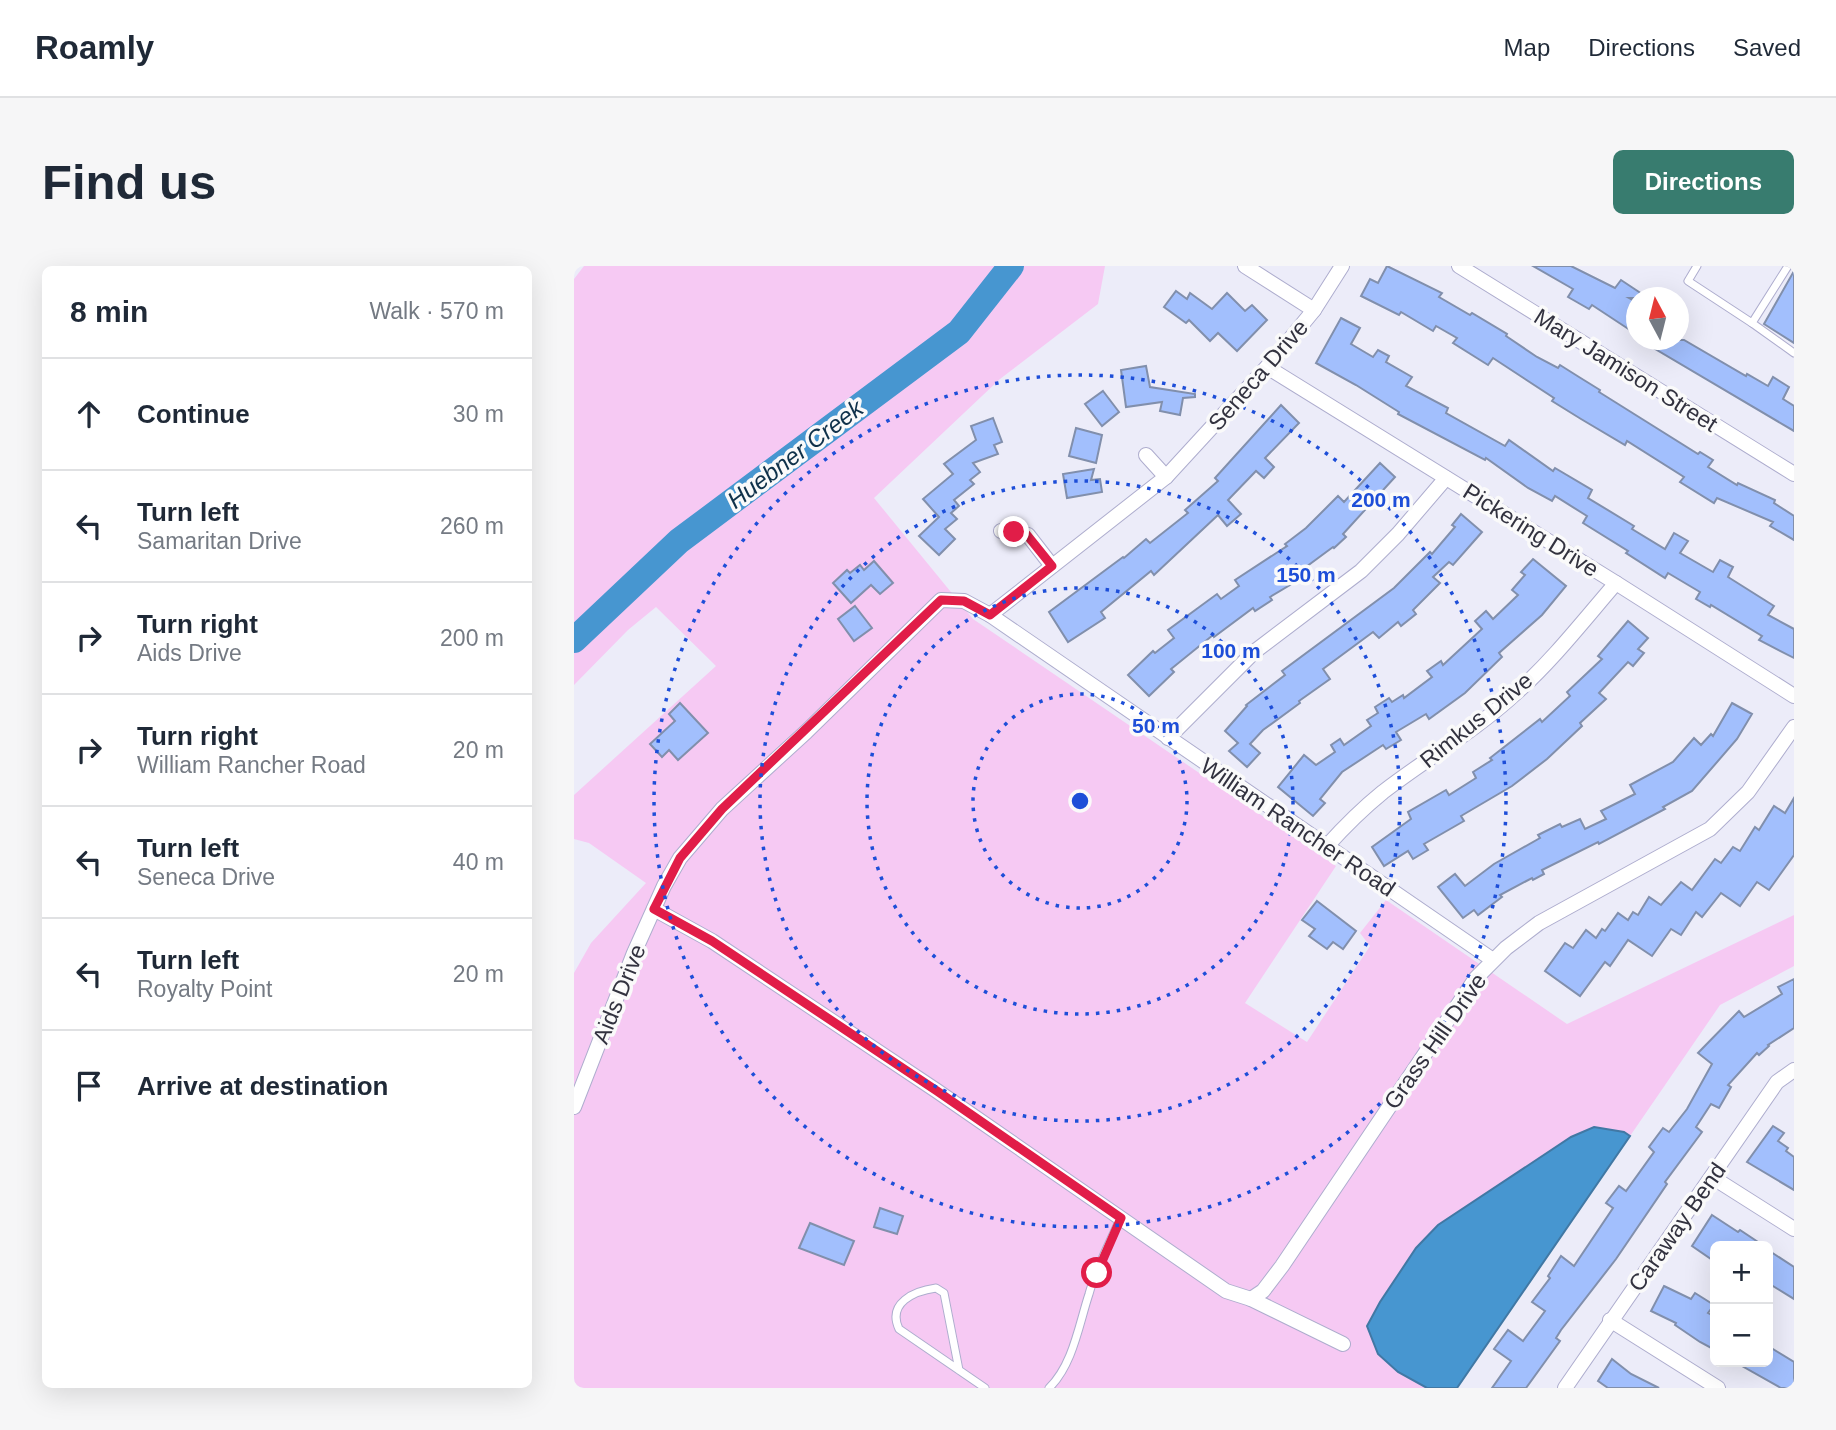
<!DOCTYPE html>
<meta charset="utf-8">
<style>
body{margin:0;font-family:Arial,sans-serif;background:#f6f6f7;color:#1f2937}
.controls{position:absolute;right:21px;bottom:21px;display:grid;overflow:hidden;border-radius:10px;box-shadow:0 7px 28px #0002}
.controls button{width:63px;height:63px;display:grid;place-items:center;padding:0;border:0;border-bottom:2px solid #e0e1e3;background:#fff;color:#1f2937;font:35px sans-serif}
.compass{position:absolute;left:1052px;top:21px;width:63px;height:63px;border-radius:50%;background:#fff;box-shadow:0 7px 28px #0002;rotate:353deg}
.stop{position:absolute;width:21px;height:21px;margin:-16px;border:5px solid #e11d48;border-radius:50%;background:#fff}
.stop.end{background:#e11d48;border-color:#fff;box-shadow:0 2px 7px #0008}
.list{margin:0;padding:0;list-style:none}
h2{display:flex;justify-content:space-between;align-items:center;height:91px;margin:0;padding:0 28px;font-size:30px}
h2 small{font-size:23px;font-weight:400;color:#747a83}
.list li{display:grid;grid-template-columns:46px 1fr auto;gap:21px;align-items:center;box-sizing:border-box;height:112px;padding:0 28px;border-top:2px solid #e0e1e3}
.list b{display:block;font-size:26px;white-space:nowrap}
.list p{margin:0;font-size:23px;white-space:nowrap;color:#747a83}
.list em{font-size:23px;font-style:normal;color:#747a83}
.icon{flex:none;width:38px;height:38px;fill:none;stroke:currentColor;stroke-width:2;stroke-linecap:round;stroke-linejoin:round}
.map{position:relative;flex:none;width:1220px;height:1122px;overflow:hidden;border-radius:10px}
header{display:flex;align-items:center;gap:42px;box-sizing:border-box;height:98px;padding:0 35px;background:#fff;border-bottom:2px solid #e0e1e3}
header strong{font-size:33px}
nav{display:flex;gap:38px;margin-inline-start:auto;font-size:24px}
.intro{display:flex;align-items:center;justify-content:space-between;box-sizing:border-box;height:168px;padding:0 42px}
h1{margin:0;font-size:49px}
.button{padding:18px 32px;border-radius:10px;background:#387c6f;color:#fff;font-size:24px;font-weight:700}
main{display:flex;gap:42px;padding:0 42px}
aside{flex:1;background:#fff;border-radius:10px;box-shadow:0 7px 28px #0002}
.map>svg:first-child{display:block}
.green{fill:#f6c9f3;fill-rule:evenodd}
.water{fill:#4796d0;stroke:#4178a4;stroke-width:2}
.lines{fill:none;stroke-linecap:round;stroke-linejoin:round}
.river{stroke:#4796d0;stroke-width:26}
.building{fill:#a2bffd;stroke:#818fac;stroke-width:2}
.service-casing{stroke:#aeadce;stroke-width:9}
.minor-casing{stroke:#aeadce;stroke-width:16}
.service{stroke:#fff;stroke-width:7}
.minor{stroke:#fff;stroke-width:14}
.route{stroke:#e11d48;stroke-width:9}
.ring{fill:none;stroke:#1d4ed8;stroke-width:3.5;stroke-dasharray:3.5 7}
.labels{text-anchor:middle;dominant-baseline:central;stroke-width:7;stroke-linejoin:round;paint-order:stroke}
.street-label{font-size:23px;fill:#32323f;stroke:#fafafa}
.water-label{font-size:24px;font-style:italic;fill:#0f314a;stroke:#fafafa}
.centre{fill:#1d4ed8;stroke:#fafafa;stroke-width:3.5}
.ring-label{font-size:21px;text-anchor:middle;font-weight:bold;fill:#1d4ed8;stroke:#fafafa;stroke-width:7;stroke-linejoin:round;paint-order:stroke}
</style>
<header>
<strong>Roamly</strong>
<nav><a>Map</a><a>Directions</a><a>Saved</a></nav>
</header>
<div class="intro"><h1>Find us</h1><a class="button">Directions</a></div>
<main>
<aside>
<h2>8 min<small>Walk · 570 m</small></h2>
<ul class="list">
<li><svg class="icon" aria-label="ahead" viewBox="0 0 24 24"><path d="M12 20V5M6 11l6-6 6 6"/></svg><div><b>Continue</b></div><em>30 m</em></li>
<li><svg class="icon" aria-label="left" viewBox="0 0 24 24"><path d="M17 20v-9H6M10 6l-5 5 5 5"/></svg><div><b>Turn left</b><p>Samaritan Drive</p></div><em>260 m</em></li>
<li><svg class="icon" aria-label="right" viewBox="0 0 24 24"><path d="M7 20v-9h11M14 6l5 5-5 5"/></svg><div><b>Turn right</b><p>Aids Drive</p></div><em>200 m</em></li>
<li><svg class="icon" aria-label="right" viewBox="0 0 24 24"><path d="M7 20v-9h11M14 6l5 5-5 5"/></svg><div><b>Turn right</b><p>William Rancher Road</p></div><em>20 m</em></li>
<li><svg class="icon" aria-label="left" viewBox="0 0 24 24"><path d="M17 20v-9H6M10 6l-5 5 5 5"/></svg><div><b>Turn left</b><p>Seneca Drive</p></div><em>40 m</em></li>
<li><svg class="icon" aria-label="left" viewBox="0 0 24 24"><path d="M17 20v-9H6M10 6l-5 5 5 5"/></svg><div><b>Turn left</b><p>Royalty Point</p></div><em>20 m</em></li>
<li><svg class="icon" aria-label="arrive" viewBox="0 0 24 24"><path d="M6 21V4h12l-3 4 3 4H6"/></svg><div><b>Arrive at destination</b></div></li>
</ul>
</aside>
<div class="map">
<svg width="1220" height="1122" viewBox="0 0 1220 1122">
<rect width="100%" height="100%" fill="#ececf9"/>
<!-- green -->
<path class="green" d="M10,0h521l-7,38 -98,75 -126,119 99,121 363,247 -91,137 62,39 63,-96 -10,-13 26,-33 181,124 227,-109v51l-74,39 -263,383h-883v-415l17,-30 55,-60 -57,-40 -15,-4v-44l142,-129 -60,-59 -28,23 -54,55v-406zM300,296l19,21 -13,11 -9,-9 -20,18 -18,-20 14,-13 4,3 8,-8 5,5zM106,437l28,30 -29,27 -10,-10 -7,6 13,-35 -6,-7z"/>
<!-- water -->
<polygon class="water" points="1020,861 1050,866 1056,870 883,1122 853,1122 824,1106 804,1088 793,1060 806,1036 842,982 864,959 997,871"/>
<g class="lines">
<!-- river -->
<polyline class="river" points="0,374 105,275 385,66 437,0"/>
</g>
<!-- building -->
<g class="building">
<polygon points="813,0 868,27 865,31 896,49 898,47 933,68 932,70 963,91 984,102 986,99 1005,111 1026,124 1025,126 1124,188 1126,186 1139,194 1134,201 1163,219 1164,217 1201,234 1200,237 1220,250 1220,274 1196,260 1199,256 1143,232 1140,237 1106,216 1110,211 1053,175 1051,179 1007,153 978,135 980,132 919,92 914,99 879,77 883,72 862,60 859,65 827,46 825,49 787,30 796,13 804,17"/>
<polygon points="959,0 997,0 1041,22 1047,14 1074,32 1055,32 1062,36 1062,68 1018,39 1015,43 994,31 999,23"/>
<polygon points="1220,5 1220,77 1190,58"/>
<polygon points="602,25 613,33 616,27 638,43 653,27 671,45 678,39 693,54 663,85 644,67 636,75 615,54 612,57 590,41"/>
<polygon points="767,52 786,62 777,78 799,91 804,84 815,90 812,96 838,111 832,120 874,142 872,147 931,180 935,174 979,205 981,202 1018,224 1014,232 1060,260 1058,263 1091,283 1100,267 1114,275 1106,287 1139,306 1146,294 1159,301 1154,311 1200,340 1194,349 1220,363 1220,392 1185,374 1188,370 1137,339 1136,341 1122,333 1126,326 1094,307 1091,312 1052,287 1054,285 1009,257 1013,250 981,230 978,235 954,222 912,192 911,194 824,148 825,146 782,119 742,97"/>
<polygon points="1066,74 1110,74 1172,110 1173,108 1194,120 1199,111 1215,121 1209,133 1220,140 1220,165"/>
<polygon points="572,100 576,121 621,128 621,131 609,132 606,149 586,145 588,136 552,141 547,104"/>
<polygon points="529,125 545,146 528,160 511,138"/>
<polygon points="707,139 725,157 691,192 700,201 690,212 682,205 654,234 667,248 653,260 644,249 580,309 577,305 527,346 531,352 494,376 475,346 549,291 550,292 572,273 576,277 614,247 611,244 644,215 641,212"/>
<polygon points="419,152 428,176 420,179 424,188 399,197 406,206 396,214 400,218 380,234 385,240 377,247 383,253 371,263 381,273 365,289 345,270 365,251 349,233 379,208 370,198 402,174 397,160"/>
<polygon points="502,162 528,169 522,197 495,190"/>
<polygon points="806,197 821,211 769,268 772,271 760,282 759,281 713,315 716,319 696,331 698,334 681,345 679,342 640,371 639,369 597,403 600,406 575,430 554,409 579,385 581,387 600,372 594,364 643,328 647,333 665,320 661,314 713,280 711,278 732,262 764,230 770,236"/>
<polygon points="520,203 517,214 526,213 528,226 493,232 489,208"/>
<polygon points="887,248 908,266 879,299 875,296 859,311 866,317 839,344 842,348 827,360 824,356 805,372 799,366 749,403 756,413 725,435 726,437 689,464 676,478 686,487 673,501 655,485 664,477 651,465 673,440 672,439 711,409 708,405 820,322 856,286 858,288 881,261 878,259"/>
<polygon points="959,293 992,320 968,349 925,387 928,391 891,427 855,453 852,448 822,466 827,474 812,483 809,479 768,506 746,533 751,537 739,550 704,521 730,489 742,499 761,486 757,479 766,473 770,479 797,460 793,454 804,447 801,441 815,432 818,436 829,429 830,432 858,411 853,405 867,395 869,399 908,363 901,355 912,345 919,353 944,329 938,324 951,309 947,306"/>
<polygon points="300,295 319,317 306,328 297,319 277,337 259,317 273,304 276,307 286,299 290,304"/>
<polygon points="281,340 298,362 280,375 264,353"/>
<polygon points="1054,355 1074,372 1064,383 1070,387 1059,400 1054,396 1025,427 1032,433 1006,457 1008,460 973,493 938,520 887,550 890,555 850,578 854,584 839,593 834,585 810,600 798,581 837,553 834,546 872,524 875,529 902,512 899,506 918,494 916,492 966,453 968,456 996,430 993,426 1028,393 1024,390"/>
<polygon points="106,437 134,467 104,494 95,484 88,491 76,478 101,455 95,448"/>
<polygon points="1158,437 1178,448 1163,473 1118,525 1089,541 1091,543 1025,578 1024,576 968,604 970,608 959,614 958,612 926,629 928,631 904,649 900,644 889,652 864,621 881,608 891,620 920,598 966,572 964,569 986,558 988,561 1006,553 1011,563 1032,553 1027,545 1061,528 1056,519 1099,496 1120,472 1127,479 1137,468 1139,470"/>
<polygon points="1220,532 1220,589 1195,624 1183,616 1166,640 1147,627 1128,651 1122,646 1107,669 1097,663 1078,690 1054,674 1036,700 1031,696 1006,730 971,705 991,677 999,682 1012,664 1022,672 1028,663 1031,665 1044,647 1054,654 1059,646 1064,649 1075,631 1087,639 1107,616 1118,624 1141,593 1147,597 1159,581 1166,585 1181,561 1185,564 1200,540 1211,547"/>
<polygon points="743,635 782,665 769,683 759,676 753,683 735,670 741,663 728,654"/>
<polygon points="1220,713 1220,762 1194,779 1195,780 1185,789 1183,787 1154,819 1157,821 1145,842 1137,838 1122,861 1128,866 1091,916 1093,918 1042,993 987,1064 982,1072 986,1075 952,1122 918,1122 937,1095 920,1083 934,1064 949,1075 971,1045 958,1036 976,1012 974,1010 987,990 1000,1000 1039,942 1032,937 1045,920 1052,925 1080,886 1075,881 1089,862 1095,866 1113,843 1138,798 1124,787 1165,745 1170,751 1208,728 1204,721"/>
<polygon points="1199,860 1210,867 1204,875 1214,882 1212,885 1220,891 1220,924 1173,896"/>
<polygon points="306,942 329,950 323,968 300,961"/>
<polygon points="1138,949 1164,966 1166,964 1190,980 1141,980 1141,987 1137,993 1118,980"/>
<polygon points="236,957 280,975 270,999 225,982"/>
<polygon points="1194,984 1220,1001 1220,1033 1194,1017"/>
<polygon points="1090,1020 1117,1033 1121,1027 1140,1039 1134,1047 1141,1051 1141,1084 1126,1076 1101,1059 1102,1057 1077,1045"/>
<polygon points="1194,1080 1220,1096 1220,1122 1207,1122 1161,1096 1194,1096"/>
<polygon points="1038,1093 1057,1108 1085,1122 1034,1122 1024,1115"/>
</g>
<g class="lines">
<defs>
<g id="service">
<polyline points="1123,0 1114,15 1178,57"/>
<polyline points="1214,0 1178,57 1220,87"/>
<path d="M385,1104l-15,-77 -8,-5c-22,3 -49,15 -37,41l86,59"/>
<path d="M475,1122c24,-23 30,-64 40,-94 7,-26 20,-50 31,-75"/>
</g>
<g id="minor">
<polyline points="671,0 740,44"/>
<polyline points="885,0 1220,208"/>
<polyline points="693,101 1042,317 1220,430"/>
<polyline points="572,189 592,211"/>
<polyline points="427,265 454,269 478,300"/>
<polyline points="416,349 592,211 693,101 740,44 768,0"/>
<polyline points="594,472 680,386 787,305 824,268 872,212"/>
<path d="M752,581c18,-20 36,-38 57,-55 44,-34 92,-61 133,-99 37,-33 68,-73 100,-110"/>
<polyline points="80,643 138,675 363,825 652,1025 677,1033 769,1078"/>
<polyline points="0,841 60,687 90,620 106,592 148,543 232,466 367,334 390,335 416,349 919,694"/>
<polyline points="1138,911 1220,963"/>
<polyline points="677,1033 689,1025 708,1000 902,712 932,682 965,657 1136,563 1174,526 1220,461"/>
<polyline points="1036,1054 1144,1122"/>
<polyline points="991,1122 1203,816 1220,804"/>
</g>
</defs>
<!-- service casing -->
<use href="#service" class="service-casing"/>
<!-- minor casing -->
<use href="#minor" class="minor-casing"/>
<!-- service -->
<use href="#service" class="service"/>
<!-- minor -->
<use href="#minor" class="minor"/>
</g>
<g class="lines">
<!-- route -->
<polyline class="route" points="440,266 453,269 478,300 416,349 390,335 367,334 148,543 106,592 80,643 138,675 363,825 547,952 523,1007"/>
</g>
<!-- distance rings -->
<g class="ring">
<circle cx="506" cy="535" r="107"/>
<circle cx="506" cy="535" r="213"/>
<circle cx="506" cy="535" r="320"/>
<circle cx="506" cy="535" r="426"/>
</g>
<g class="labels">
<!-- street labels -->
<g class="street-label">
<text transform="translate(1052 104) rotate(32)">Mary Jamison Street</text>
<text transform="translate(684 109) rotate(-49)">Seneca Drive</text>
<text transform="translate(957 264) rotate(32)">Pickering Drive</text>
<text transform="translate(902 454) rotate(-39)">Rimkus Drive</text>
<text transform="translate(724 561) rotate(34)">William Rancher Road</text>
<text transform="translate(45 728) rotate(-68)">Aids Drive</text>
<text transform="translate(861 775) rotate(-55)">Grass Hill Drive</text>
<text transform="translate(1103 961) rotate(-55)">Caraway Bend</text>
</g>
<!-- water labels -->
<g class="water-label">
<text transform="translate(221 188) rotate(-37)">Huebner Creek</text>
</g>
</g>
<circle cx="506" cy="535" r="10" class="centre"/>
<g class="ring-label">
<text x="807" y="241">200 m</text>
<text x="732" y="316">150 m</text>
<text x="657" y="392">100 m</text>
<text x="582" y="467">50 m</text>
</g>
</svg>
<div class="controls">
<button>+</button>
<button>−</button>
</div>
<svg class="compass" viewBox="-18 -18 36 36"><path d="M0-13l5 13h-10z" fill="#e53935"/><path d="M0 13l5-13h-10z" fill="#747a83"/></svg>
<div class="stop" style="left:523px;top:1007px"></div>
<div class="stop end" style="left:440px;top:266px"></div>
</div>
</main>
